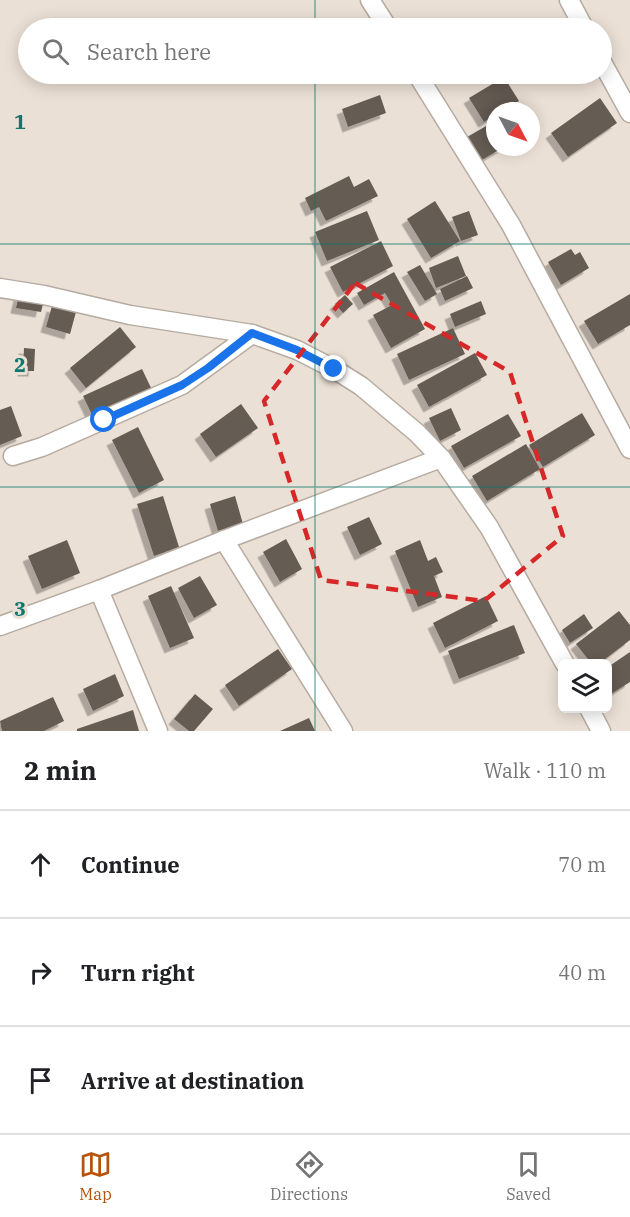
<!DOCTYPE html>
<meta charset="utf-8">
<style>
body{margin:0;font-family:"IBM Plex Serif",serif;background:#f6f6f6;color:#202124}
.controls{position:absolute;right:18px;bottom:18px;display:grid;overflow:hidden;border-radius:9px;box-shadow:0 3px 15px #0003}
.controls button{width:54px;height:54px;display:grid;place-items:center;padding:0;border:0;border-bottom:2px solid #e0e0e0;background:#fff;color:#202124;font:30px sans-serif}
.compass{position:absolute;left:486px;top:102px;width:54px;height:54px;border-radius:50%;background:#fff;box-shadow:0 3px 15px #0003;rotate:131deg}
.stop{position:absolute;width:18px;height:18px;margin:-14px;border:4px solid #1a73e8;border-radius:50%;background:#fff}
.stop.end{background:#1a73e8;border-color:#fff;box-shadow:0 2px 6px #0008}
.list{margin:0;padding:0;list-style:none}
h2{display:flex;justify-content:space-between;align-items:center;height:78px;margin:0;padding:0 24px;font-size:26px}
h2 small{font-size:20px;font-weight:400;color:#757577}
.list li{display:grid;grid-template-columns:39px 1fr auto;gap:18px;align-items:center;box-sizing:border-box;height:108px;padding:0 24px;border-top:2px solid #e0e0e0}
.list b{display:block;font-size:22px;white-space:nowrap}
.list em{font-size:20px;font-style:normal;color:#757577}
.icon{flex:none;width:33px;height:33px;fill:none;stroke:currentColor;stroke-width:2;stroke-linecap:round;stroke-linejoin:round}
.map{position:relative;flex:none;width:630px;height:731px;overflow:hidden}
.search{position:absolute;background:#fff;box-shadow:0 3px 15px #0003;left:18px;right:18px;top:18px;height:66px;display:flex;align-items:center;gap:15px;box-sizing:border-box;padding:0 21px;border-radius:33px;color:#757577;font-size:22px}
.sheet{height:402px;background:#fff}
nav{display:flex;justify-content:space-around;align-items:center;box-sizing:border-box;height:84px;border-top:2px solid #e0e0e0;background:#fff;font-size:16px;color:#757577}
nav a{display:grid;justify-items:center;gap:3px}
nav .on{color:#b45309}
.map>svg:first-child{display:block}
.building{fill:#655b52;filter:url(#shadow)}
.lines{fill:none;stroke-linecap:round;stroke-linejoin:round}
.minor-casing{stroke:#b6aba1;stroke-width:21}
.minor{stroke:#fff;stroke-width:18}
.route{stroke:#1a73e8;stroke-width:8}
.marked{fill:none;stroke:#d62828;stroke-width:4.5;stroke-dasharray:12 8;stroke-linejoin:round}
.grid{fill:none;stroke:#0f766e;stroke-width:1.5;stroke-opacity:0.55}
.grid-label{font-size:20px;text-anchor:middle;font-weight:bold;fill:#0f766e;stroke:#ebe0d5;stroke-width:6;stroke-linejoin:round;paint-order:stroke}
</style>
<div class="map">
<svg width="630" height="731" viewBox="0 0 630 731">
<defs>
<filter id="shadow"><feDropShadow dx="-5.5" dy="5.5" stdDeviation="0" flood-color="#0004"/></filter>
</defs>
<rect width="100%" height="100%" fill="#ebe0d5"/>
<!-- building -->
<g class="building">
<polygon points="504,77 519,101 502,111 495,111 495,115 484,122 469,98"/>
<polygon points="380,95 386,113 348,127 342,109"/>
<polygon points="600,98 617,123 568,157 551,133"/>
<polygon points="495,121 495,147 504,147 480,161 467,137"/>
<polygon points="349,176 354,187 369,179 378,196 326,221 319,207 311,211 305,198"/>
<polygon points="435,201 460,241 431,258 407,219"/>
<polygon points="367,211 379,240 327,261 315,232"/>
<polygon points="469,211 478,235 461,241 452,217"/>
<polygon points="381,241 393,266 343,292 330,267"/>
<polygon points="571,249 575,255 580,252 589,268 561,285 548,262"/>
<polygon points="458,256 466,276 436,288 429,268"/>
<polygon points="420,265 437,294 425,301 407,272"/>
<polygon points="394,272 425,329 391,348 373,315 392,305 385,293 364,305 357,293"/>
<polygon points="467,276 473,288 445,301 440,289"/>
<polygon points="630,294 630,325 598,344 584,321"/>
<polygon points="19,295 44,300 41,312 16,308"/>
<polygon points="345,295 353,304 343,313 335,304"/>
<polygon points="481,301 486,314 455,327 450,314"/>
<polygon points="52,306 76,312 70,334 46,327"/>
<polygon points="120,327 136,347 86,388 70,368"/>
<polygon points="453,328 465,354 409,380 397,354"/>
<polygon points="24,348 35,349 34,371 23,371"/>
<polygon points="475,353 487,375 429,407 417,385"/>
<polygon points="142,369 153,392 94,419 83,396"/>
<polygon points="241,404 258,428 216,457 200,434"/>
<polygon points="11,406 22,436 0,445 0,410"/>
<polygon points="451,408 461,430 440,441 429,418"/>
<polygon points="582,413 595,435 543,467 529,445"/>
<polygon points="508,414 521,436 464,468 451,446"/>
<polygon points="138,427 164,480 139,493 112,440"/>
<polygon points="526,444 540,469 487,501 472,476"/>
<polygon points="163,496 179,547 154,556 137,504"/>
<polygon points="235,496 243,524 218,531 210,504"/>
<polygon points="369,517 382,544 360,555 347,527"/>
<polygon points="286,539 302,569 280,582 263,552"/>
<polygon points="67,540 80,573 42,589 28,556"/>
<polygon points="420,540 428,561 436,557 443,572 434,576 442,597 418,607 395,551"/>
<polygon points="200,576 217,605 194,618 178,588"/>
<polygon points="171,586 194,638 170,648 148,596"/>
<polygon points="486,596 498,621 445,648 433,623"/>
<polygon points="619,611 630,625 630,640 600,663 591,663 576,644"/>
<polygon points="584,614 593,628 570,643 562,630"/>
<polygon points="514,625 525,653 459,679 448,651"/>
<polygon points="278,649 292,669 239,706 225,685"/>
<polygon points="630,652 630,682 611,694 608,689 608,667"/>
<polygon points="115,674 124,696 93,711 83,689"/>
<polygon points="195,694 213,709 194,731 189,731 174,719"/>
<polygon points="53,697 64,721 44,731 2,731 0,721"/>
<polygon points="133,710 139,731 77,731 77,729"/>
<polygon points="309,718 315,731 280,731"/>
</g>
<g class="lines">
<defs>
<g id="minor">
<polyline points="370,0 388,28"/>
<polyline points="569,0 584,28"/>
<polyline points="602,62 630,113"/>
<polyline points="417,74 511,225 630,449"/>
<polyline points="0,288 44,295 130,315 252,334 297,350 334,369 361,386 417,433 441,458 489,527 565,664"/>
<polyline points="13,456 42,447 182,385 252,334"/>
<polyline points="224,540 343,731"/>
<polyline points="99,590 158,731"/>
<polyline points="0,626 99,590 224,540 441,458"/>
<polyline points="589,708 601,731"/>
</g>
</defs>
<!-- minor casing -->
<use href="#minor" class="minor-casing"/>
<!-- minor -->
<use href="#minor" class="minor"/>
</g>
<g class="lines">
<!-- route -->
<polyline class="route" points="104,420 182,385 208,368 252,333 297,350 334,369"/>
</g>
<!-- marked area -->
<path class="marked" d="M355,283l155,89 53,164 -79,65 -163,-21 -57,-179z"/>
<!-- grid -->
<path class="grid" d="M315,0v28M315,74v657M0,244h630M0,487h630"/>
<g class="grid-label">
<text x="20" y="129">1</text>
<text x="20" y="372">2</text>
<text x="20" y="616">3</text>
</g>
</svg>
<div class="controls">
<button><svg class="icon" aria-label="layers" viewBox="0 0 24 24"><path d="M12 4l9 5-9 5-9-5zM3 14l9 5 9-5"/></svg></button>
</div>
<svg class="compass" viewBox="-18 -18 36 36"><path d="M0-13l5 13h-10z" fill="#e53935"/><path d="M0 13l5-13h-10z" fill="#757577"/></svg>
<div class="stop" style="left:104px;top:420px"></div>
<div class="stop end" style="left:334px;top:369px"></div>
<div class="search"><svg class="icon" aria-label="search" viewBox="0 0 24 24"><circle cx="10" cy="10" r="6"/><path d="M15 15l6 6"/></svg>Search here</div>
</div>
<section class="sheet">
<h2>2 min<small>Walk · 110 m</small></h2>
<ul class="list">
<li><svg class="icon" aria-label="ahead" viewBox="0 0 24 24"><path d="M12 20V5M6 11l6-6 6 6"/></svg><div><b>Continue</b></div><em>70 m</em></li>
<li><svg class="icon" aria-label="right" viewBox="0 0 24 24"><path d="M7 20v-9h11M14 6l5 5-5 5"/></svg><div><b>Turn right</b></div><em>40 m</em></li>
<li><svg class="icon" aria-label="arrive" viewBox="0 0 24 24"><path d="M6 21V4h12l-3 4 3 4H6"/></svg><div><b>Arrive at destination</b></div></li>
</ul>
</section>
<nav>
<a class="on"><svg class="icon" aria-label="map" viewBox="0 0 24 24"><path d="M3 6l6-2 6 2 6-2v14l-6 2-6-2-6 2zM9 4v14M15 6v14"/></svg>Map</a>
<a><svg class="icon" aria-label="directions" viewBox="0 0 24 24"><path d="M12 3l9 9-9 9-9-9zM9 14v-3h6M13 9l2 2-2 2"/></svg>Directions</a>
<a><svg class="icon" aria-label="saved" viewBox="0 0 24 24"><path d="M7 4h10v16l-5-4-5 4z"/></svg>Saved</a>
</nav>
